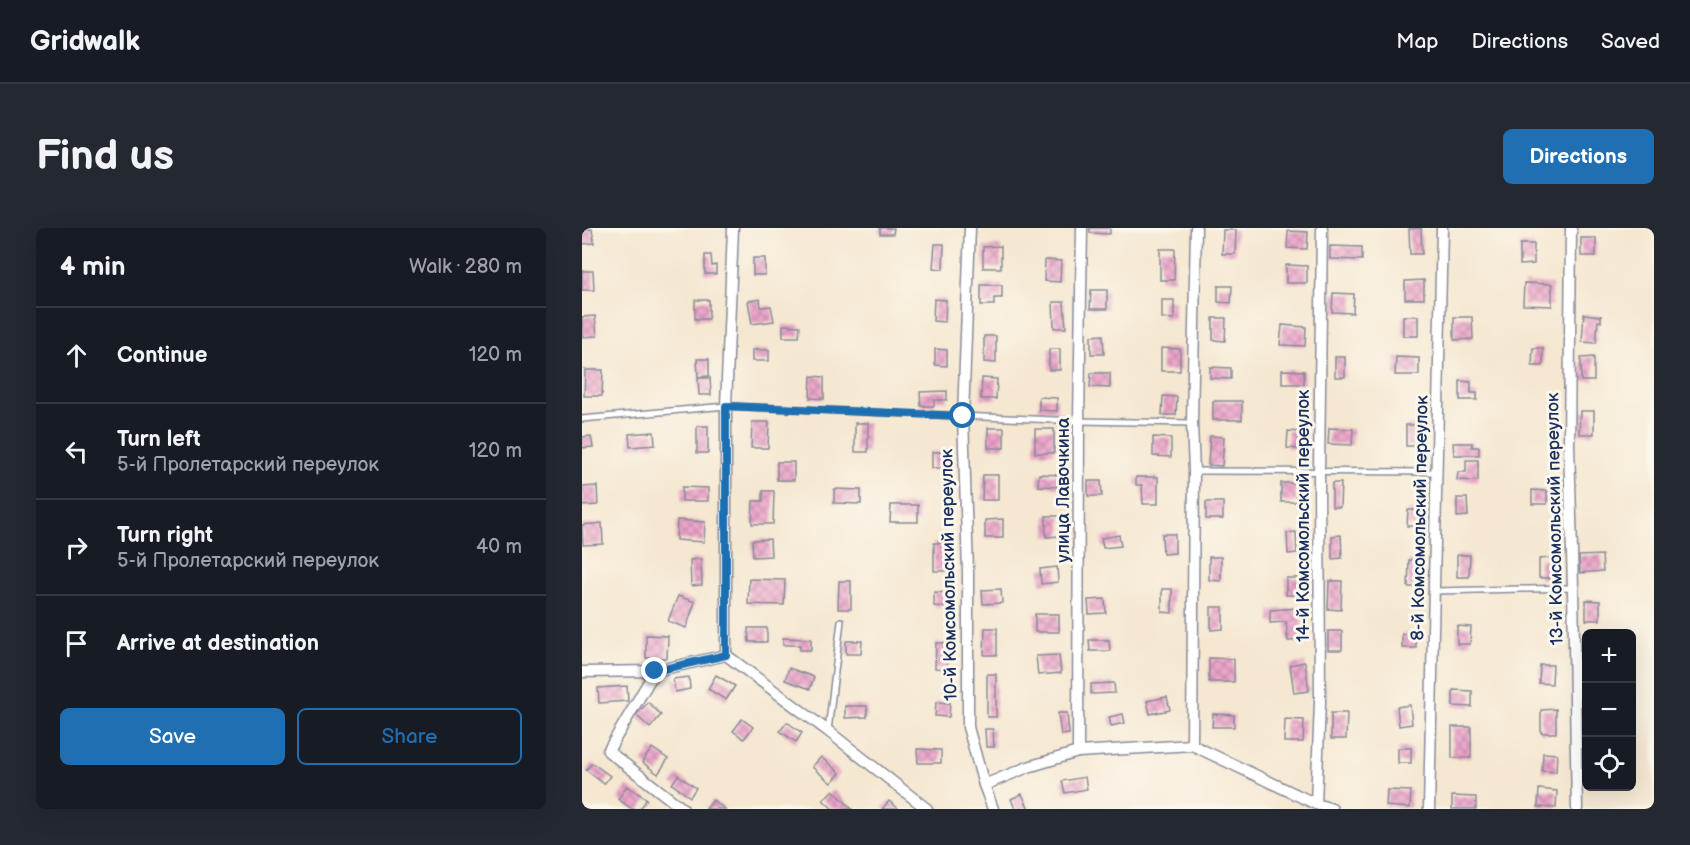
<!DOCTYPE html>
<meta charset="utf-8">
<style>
body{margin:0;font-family:"Balsamiq Sans",sans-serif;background:#242831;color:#f1f3f6}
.controls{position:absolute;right:18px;bottom:18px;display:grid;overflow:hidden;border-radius:9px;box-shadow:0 6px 24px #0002}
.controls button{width:54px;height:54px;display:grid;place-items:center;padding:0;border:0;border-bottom:2px solid #363941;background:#171b24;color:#f1f3f6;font:30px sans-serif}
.stop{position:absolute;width:18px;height:18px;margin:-14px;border:4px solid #1f6fb2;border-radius:50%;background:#fff}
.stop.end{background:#1f6fb2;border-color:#fff;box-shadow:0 2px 6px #0008}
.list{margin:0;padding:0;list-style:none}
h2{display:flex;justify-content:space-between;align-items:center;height:78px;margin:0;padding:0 24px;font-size:26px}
h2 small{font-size:20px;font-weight:400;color:#9ea1a6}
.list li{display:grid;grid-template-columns:39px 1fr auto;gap:18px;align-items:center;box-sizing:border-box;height:96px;padding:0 24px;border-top:2px solid #363941}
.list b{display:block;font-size:22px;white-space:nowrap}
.list p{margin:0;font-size:20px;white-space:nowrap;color:#9ea1a6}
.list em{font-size:20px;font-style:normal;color:#9ea1a6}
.actions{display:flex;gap:12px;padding:18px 24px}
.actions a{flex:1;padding:14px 0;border:2px solid #1f6fb2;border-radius:9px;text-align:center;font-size:21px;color:#1f6fb2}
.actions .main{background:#1f6fb2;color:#fff}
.icon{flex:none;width:33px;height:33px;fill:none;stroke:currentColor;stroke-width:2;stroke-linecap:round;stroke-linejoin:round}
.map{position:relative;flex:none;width:1072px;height:581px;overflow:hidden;border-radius:9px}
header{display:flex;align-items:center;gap:36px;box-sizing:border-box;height:84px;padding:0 30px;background:#171b24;border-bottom:2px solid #363941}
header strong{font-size:28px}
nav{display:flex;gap:33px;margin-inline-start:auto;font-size:21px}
.intro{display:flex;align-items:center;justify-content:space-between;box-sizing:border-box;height:144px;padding:0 36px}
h1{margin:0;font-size:42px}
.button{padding:15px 27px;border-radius:9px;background:#1f6fb2;color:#fff;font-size:21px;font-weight:700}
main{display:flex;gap:36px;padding:0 36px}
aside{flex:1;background:#171b24;border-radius:9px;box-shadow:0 6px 24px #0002}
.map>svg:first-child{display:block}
.building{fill:url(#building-cross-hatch)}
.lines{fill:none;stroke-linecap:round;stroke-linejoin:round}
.lane-casing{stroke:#888b97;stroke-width:8}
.street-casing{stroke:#888b97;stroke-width:13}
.lane{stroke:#fff;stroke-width:5}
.street{stroke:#fff;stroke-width:10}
.route{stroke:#1f6fb2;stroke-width:8}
.labels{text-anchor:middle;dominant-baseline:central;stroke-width:6;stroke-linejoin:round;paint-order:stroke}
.street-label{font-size:18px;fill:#1b2f5e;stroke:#fbf7ec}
</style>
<header>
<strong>Gridwalk</strong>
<nav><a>Map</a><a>Directions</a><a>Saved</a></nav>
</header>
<div class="intro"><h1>Find us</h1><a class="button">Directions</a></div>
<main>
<aside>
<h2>4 min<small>Walk · 280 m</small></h2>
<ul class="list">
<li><svg class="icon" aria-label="ahead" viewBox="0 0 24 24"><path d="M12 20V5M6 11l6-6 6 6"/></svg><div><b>Continue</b></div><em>120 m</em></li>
<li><svg class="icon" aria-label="left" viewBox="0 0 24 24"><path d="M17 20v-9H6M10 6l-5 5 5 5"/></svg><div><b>Turn left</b><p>5-й Пролетарский переулок</p></div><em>120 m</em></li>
<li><svg class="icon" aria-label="right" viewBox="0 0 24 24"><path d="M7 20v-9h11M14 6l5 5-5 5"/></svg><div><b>Turn right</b><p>5-й Пролетарский переулок</p></div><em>40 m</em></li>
<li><svg class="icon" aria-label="arrive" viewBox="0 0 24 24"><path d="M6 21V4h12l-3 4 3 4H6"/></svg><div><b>Arrive at destination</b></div></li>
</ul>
<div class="actions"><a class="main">Save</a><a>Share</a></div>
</aside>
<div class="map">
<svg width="1072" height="581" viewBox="0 0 1072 581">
<defs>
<pattern id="building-cross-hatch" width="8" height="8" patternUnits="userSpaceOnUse" patternTransform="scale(1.5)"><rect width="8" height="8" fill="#eda6ca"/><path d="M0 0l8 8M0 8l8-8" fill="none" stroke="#bf88a7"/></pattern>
</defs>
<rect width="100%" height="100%" fill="#fbf7ec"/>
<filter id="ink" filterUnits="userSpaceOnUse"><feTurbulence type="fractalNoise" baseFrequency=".0167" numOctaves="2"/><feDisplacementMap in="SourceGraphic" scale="12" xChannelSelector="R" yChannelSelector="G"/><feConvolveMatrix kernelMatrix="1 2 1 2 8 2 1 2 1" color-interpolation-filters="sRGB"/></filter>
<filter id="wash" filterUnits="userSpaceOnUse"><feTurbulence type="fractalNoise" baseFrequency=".008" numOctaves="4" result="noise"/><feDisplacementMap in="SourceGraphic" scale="24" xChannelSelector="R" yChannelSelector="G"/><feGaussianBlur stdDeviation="1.35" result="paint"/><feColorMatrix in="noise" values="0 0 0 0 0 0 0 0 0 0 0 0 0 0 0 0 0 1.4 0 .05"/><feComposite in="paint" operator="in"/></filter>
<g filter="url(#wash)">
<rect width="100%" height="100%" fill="#f5e7d0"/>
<g id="blocks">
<!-- building -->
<g class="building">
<polygon points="298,0 312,0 311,6 298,6"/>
<polygon points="508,0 528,0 528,6 508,5"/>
<polygon points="839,0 840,26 828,26 827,1"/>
<polygon points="10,1 12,15 0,16 0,2"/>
<polygon points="641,2 654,2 653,26 640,26"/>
<polygon points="706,3 726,4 725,21 705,20"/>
<rect x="999" y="10" width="15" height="18"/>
<polygon points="353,16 362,16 361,41 351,40"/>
<polygon points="938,16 952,16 952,36 938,37"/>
<polygon points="419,18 419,40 401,40 401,19"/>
<polygon points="748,18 780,19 780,32 748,31"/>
<polygon points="578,21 593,21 592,52 578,52"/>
<polygon points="123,27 129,27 130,38 134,37 134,46 123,46"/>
<rect x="171" y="30" width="12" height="17"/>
<polygon points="463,32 479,33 478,54 462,53"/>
<polygon points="704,37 725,38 725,55 704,55"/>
<polygon points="0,43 11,43 12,62 0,62"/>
<polygon points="842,52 842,71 823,71 823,53"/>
<polygon points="942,55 970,56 970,78 941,77"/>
<polygon points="399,57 420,57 420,70 412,70 412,77 399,77"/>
<polygon points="636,58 650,58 649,75 636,74"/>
<polygon points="509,62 525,62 525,81 508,81"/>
<polygon points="751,65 772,66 771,85 750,84"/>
<polygon points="178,71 179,79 189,78 192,93 170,96 166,73"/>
<polygon points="352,71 364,72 363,94 351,93"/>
<rect x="113" y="72" width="14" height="19"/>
<polygon points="580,72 592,72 592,91 580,90"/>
<polygon points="471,74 482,74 484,100 472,100"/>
<polygon points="1002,86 1019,88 1019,94 1016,93 1014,115 1000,114"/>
<polygon points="13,88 15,108 1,109 0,89"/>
<rect x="821" y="88" width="15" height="20"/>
<polygon points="872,89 890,89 891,111 872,112"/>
<polygon points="631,90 644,90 643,113 631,112"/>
<polygon points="201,97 218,98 217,109 201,109"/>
<polygon points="700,97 724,99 723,118 698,117"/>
<polygon points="521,107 522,126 509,126 509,108"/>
<polygon points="402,108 414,108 414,135 402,134"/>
<polygon points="579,120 598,121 598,143 579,143"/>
<polygon points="951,120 961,120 961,138 950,138"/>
<polygon points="353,121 365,122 365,138 353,137"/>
<rect x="467" y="121" width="11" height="21"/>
<rect x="170" y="122" width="17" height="11"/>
<rect x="753" y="129" width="10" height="20"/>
<polygon points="814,129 837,130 837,147 813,147"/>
<polygon points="1012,129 1012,153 999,153 999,130"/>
<polygon points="115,131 127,131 127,148 116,149"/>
<polygon points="628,139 649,140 649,151 628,150"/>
<polygon points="3,142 21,142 20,168 2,168"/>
<polygon points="700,142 722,143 722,156 700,156"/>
<polygon points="509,145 528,145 528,160 508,159"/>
<polygon points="229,148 242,149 242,171 228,170"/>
<polygon points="116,150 128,150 129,167 117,167"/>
<polygon points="400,150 415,151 414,171 399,171"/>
<polygon points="878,153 889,154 889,165 895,165 895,172 878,172"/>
<polygon points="365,163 365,172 352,172 352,178 339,178 338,164"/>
<polygon points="581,168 595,169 594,187 580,187"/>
<polygon points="457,169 475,170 475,183 457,182"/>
<rect x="631" y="173" width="29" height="19"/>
<polygon points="998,183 1012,183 1012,206 997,206"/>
<polygon points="170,194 187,194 186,220 169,220"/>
<rect x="273" y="195" width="13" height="29"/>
<rect x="824" y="197" width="13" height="21"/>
<rect x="115" y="198" width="11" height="27"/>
<rect x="406" y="200" width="16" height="20"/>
<polygon points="747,200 771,201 770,217 746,216"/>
<rect x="453" y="201" width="19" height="24"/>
<polygon points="706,203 719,204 718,221 705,220"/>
<polygon points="72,204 73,217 48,219 47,206"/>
<polygon points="9,208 11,219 0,220 0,209"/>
<polygon points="628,208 642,209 640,238 626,237"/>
<polygon points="571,209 589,210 589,229 571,228"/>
<polygon points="871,215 890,215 890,219 897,219 897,227 872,227"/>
<rect x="350" y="224" width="13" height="16"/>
<polygon points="884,232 896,232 896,253 875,252 876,244 884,244"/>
<rect x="195" y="234" width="17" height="18"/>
<polygon points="457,246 480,247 480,259 456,258"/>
<polygon points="401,247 416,247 416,272 400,272"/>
<polygon points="554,249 576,249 576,276 561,276 560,257 554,257"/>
<polygon points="506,253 519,253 520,268 506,268"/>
<rect x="699" y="255" width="15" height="19"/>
<polygon points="750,255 759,255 758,279 750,279"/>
<polygon points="15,258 16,277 0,278 0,259"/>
<polygon points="100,259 126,260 126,273 100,273"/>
<polygon points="252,261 279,262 279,276 252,275"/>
<polygon points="950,262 965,263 965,276 950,276"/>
<polygon points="181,263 192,263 191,296 170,296 171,273 181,273"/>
<polygon points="875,270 885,270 886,288 875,289"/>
<rect x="624" y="274" width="17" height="17"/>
<polygon points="309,277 336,277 336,294 308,294"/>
<polygon points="826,282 837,282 837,298 825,298"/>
<polygon points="464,288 479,288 479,308 464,309"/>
<polygon points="421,291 421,310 403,310 403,292"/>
<polygon points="95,292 123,294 122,314 94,312"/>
<polygon points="20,295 21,316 1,317 0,297"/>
<polygon points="714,304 715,325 706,326 705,305"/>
<polygon points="580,306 593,306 593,325 581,326"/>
<polygon points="537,307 539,318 521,320 519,310"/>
<polygon points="759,307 760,330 750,331 750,308"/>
<polygon points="188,311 189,328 171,329 170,312"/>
<polygon points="352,315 369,315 368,343 352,343"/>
<polygon points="875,327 888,327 887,349 875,349"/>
<polygon points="1020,327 1021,343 998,345 997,328"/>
<polygon points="627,329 639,329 639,353 627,352"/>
<polygon points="970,330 971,350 957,350 957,331"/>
<polygon points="119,331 120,357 109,358 108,332"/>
<polygon points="827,332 837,333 836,352 840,352 840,359 826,359"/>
<polygon points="475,339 476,354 459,356 458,341"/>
<rect x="704" y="350" width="13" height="17"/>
<polygon points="167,351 203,352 202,377 166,376"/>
<polygon points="257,353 269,353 269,381 256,381"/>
<polygon points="747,353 760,353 759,382 746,381"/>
<polygon points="419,361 420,375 401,376 400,362"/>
<polygon points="580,361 590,361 590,385 580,384"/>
<polygon points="352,364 364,365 364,379 352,378"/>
<polygon points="96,368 113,374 104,400 86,393"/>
<polygon points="523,371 524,385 507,386 506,372"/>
<polygon points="1004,372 1018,373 1018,392 1004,392"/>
<polygon points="629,379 641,379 641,401 629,402"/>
<polygon points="718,380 721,412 706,413 704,394 688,395 688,382"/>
<rect x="453" y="386" width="24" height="18"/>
<polygon points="875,398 889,399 888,416 875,416"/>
<polygon points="166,400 185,400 185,414 167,414"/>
<polygon points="403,400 415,400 415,427 402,427"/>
<rect x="746" y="403" width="14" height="19"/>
<polygon points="834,405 834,420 820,420 820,406"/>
<polygon points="64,407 86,408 85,430 64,430"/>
<polygon points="201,410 229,411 229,422 218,422 218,417 201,417"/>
<polygon points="507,412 527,412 528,423 508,423"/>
<polygon points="264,413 280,413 279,426 264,426"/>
<polygon points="354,415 366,415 365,441 353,440"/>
<polygon points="477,427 479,445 456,447 454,428"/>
<polygon points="627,430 652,431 652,454 627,454"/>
<polygon points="723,434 727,463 712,465 708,437"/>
<polygon points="958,437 971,437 970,456 957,455"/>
<polygon points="207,440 232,449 228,461 203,452"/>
<rect x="405" y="446" width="9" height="43"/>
<polygon points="134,447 153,458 144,472 126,461"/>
<polygon points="107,449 108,461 93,464 91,451"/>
<polygon points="532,455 533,465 509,466 509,456"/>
<polygon points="45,458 46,473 17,475 16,460"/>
<polygon points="871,462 890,463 890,479 871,478"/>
<polygon points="585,469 588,482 568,486 565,473"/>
<polygon points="66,474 79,487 68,500 54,487"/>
<polygon points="354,474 368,475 367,489 353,488"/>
<polygon points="828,477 830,496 817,498 815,479"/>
<polygon points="263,478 285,478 285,489 263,490"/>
<polygon points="974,481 974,505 959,505 959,482"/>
<polygon points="476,485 485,485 487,506 479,507"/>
<polygon points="749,485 765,485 764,511 749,511"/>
<polygon points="541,486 543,495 529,498 527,489"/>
<polygon points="631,486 652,487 652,499 630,499"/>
<polygon points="160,491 171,499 162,511 151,503"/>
<polygon points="703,491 722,492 721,514 702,514"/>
<polygon points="205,494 220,505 214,514 198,503"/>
<rect x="870" y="499" width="19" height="31"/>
<polygon points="403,501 411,501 412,519 404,519"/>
<polygon points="70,520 86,531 76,546 60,534"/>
<rect x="816" y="520" width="13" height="15"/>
<polygon points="335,521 359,522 359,535 336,535"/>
<polygon points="961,525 975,526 974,544 960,543"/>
<polygon points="239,529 258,545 249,555 230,539"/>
<polygon points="10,535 28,548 22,556 4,542"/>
<polygon points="96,547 114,560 108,569 90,556"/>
<polygon points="503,549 505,561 483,565 480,553"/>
<polygon points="45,558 65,571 58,581 50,581 36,571"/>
<polygon points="957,561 975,563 974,580 956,579"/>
<polygon points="251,562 270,581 251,581 241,572"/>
<polygon points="805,562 829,563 828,580 804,578"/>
<polygon points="440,566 447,581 433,581 429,571"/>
<polygon points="870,568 894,569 894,581 870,581"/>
<polygon points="131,572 143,581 124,581"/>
<polygon points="307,573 317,581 300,581"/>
</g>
</g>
</g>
<g filter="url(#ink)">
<use href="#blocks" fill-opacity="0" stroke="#888b97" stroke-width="1.5"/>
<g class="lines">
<defs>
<g id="lane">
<polyline points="0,191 144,178 497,193 609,195"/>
<polyline points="612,243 856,244"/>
<polyline points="853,363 991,360"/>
<polyline points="246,503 259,393"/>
</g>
<g id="street">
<polyline points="388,0 381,188 386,344 386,499 402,557 411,581"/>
<polyline points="989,0 987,217 991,360 995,581"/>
<polyline points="144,427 144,178 151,0"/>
<polyline points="73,443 26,523 101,581"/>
<polyline points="0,444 73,443 144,427 246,503 345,581"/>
<polyline points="610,517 612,243 610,195 614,0"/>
<polyline points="496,524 497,193 500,0"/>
<polyline points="402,557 446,539 496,524 610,517 734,576 750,581"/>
<polyline points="734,576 738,474 737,244 740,0"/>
<polyline points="847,581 860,0"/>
</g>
</defs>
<!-- lane casing -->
<use href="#lane" class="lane-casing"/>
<!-- street casing -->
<use href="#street" class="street-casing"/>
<!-- lane -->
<use href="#lane" class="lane"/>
<!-- street -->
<use href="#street" class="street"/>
</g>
</g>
<g class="lines" filter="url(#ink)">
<!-- route -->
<polyline class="route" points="73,443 144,427 144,178 381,188"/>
</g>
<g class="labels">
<!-- street labels -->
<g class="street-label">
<text transform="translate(481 262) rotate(-90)">улица Лавочкина</text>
<text transform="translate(721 288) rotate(-90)">14-й Комсомольский переулок</text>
<text transform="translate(838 290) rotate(-89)">8-й Комсомольский переулок</text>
<text transform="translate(973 291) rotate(-91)">13-й Комсомольский переулок</text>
<text transform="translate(367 347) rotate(-91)">10-й Комсомольский переулок</text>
</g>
</g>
</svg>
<div class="controls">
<button>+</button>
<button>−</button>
<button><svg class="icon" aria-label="locate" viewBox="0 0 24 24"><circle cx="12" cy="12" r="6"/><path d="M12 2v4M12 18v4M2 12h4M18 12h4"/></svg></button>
</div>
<div class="stop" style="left:381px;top:188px"></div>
<div class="stop end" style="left:73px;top:443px"></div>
</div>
</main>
